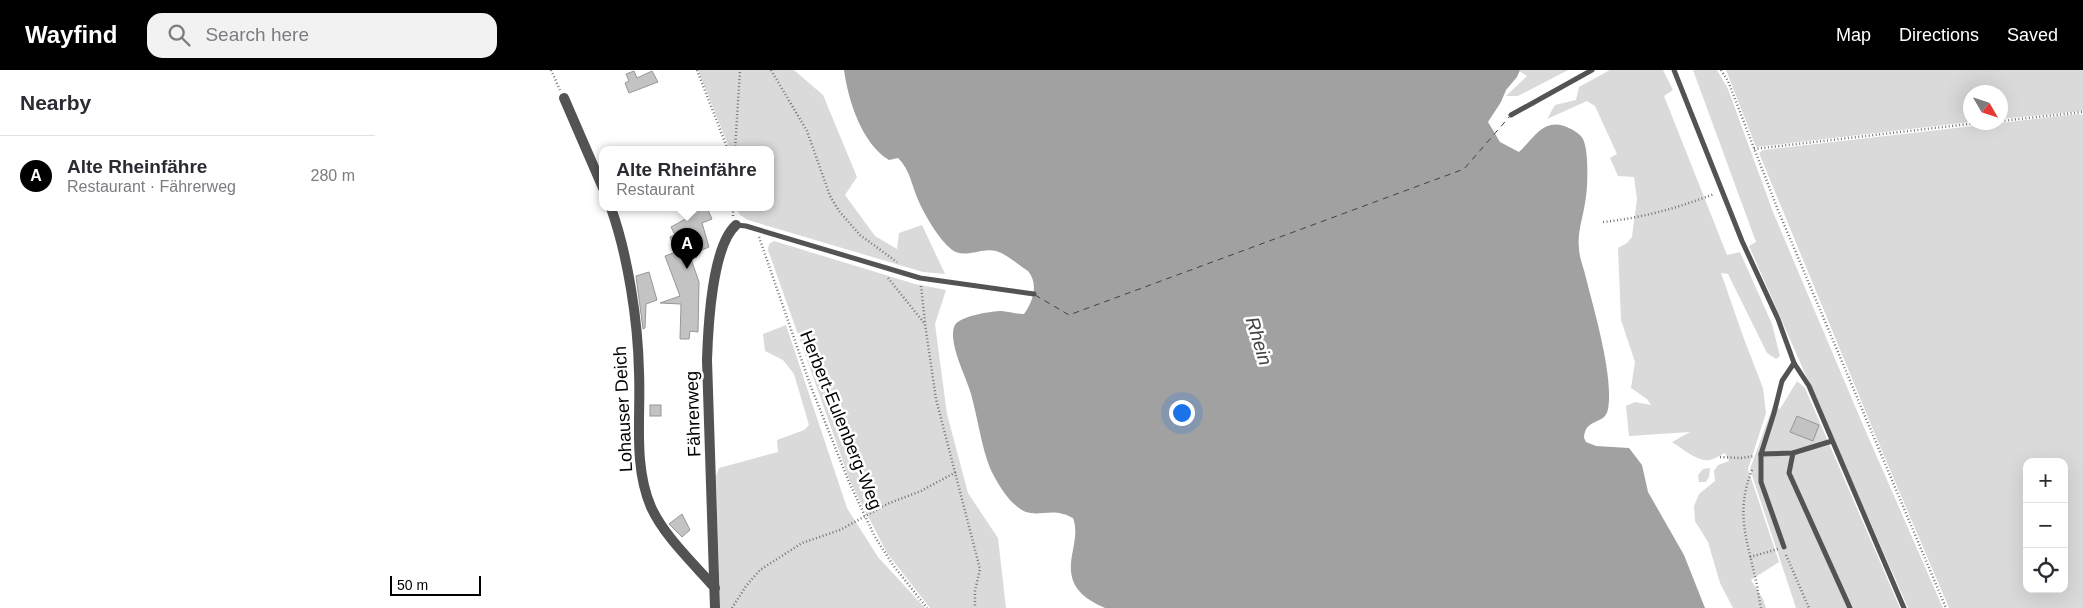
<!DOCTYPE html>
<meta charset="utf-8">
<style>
body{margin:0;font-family:Helvetica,sans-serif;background:#f2f2f3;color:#2b2b33}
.controls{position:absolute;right:15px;bottom:15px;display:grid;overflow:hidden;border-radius:10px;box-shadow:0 5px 20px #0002}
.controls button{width:45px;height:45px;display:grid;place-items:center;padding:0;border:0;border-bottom:1px solid #e1e1e2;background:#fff;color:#2b2b33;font:25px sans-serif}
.compass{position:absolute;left:1588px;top:15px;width:45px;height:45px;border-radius:50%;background:#fff;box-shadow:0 5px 20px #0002;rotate:129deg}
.scale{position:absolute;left:15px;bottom:12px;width:91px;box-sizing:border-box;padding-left:5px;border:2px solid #000;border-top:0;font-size:14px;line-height:18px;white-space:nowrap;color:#000;-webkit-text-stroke:4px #fff;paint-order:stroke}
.you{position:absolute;left:806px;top:342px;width:18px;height:18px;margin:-12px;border:4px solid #fff;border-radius:50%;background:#1a73e8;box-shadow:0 0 0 8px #1a73e833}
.badge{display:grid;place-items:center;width:32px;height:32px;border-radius:50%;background:#000;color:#fff;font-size:16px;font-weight:700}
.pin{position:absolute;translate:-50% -41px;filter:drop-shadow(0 1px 2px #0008)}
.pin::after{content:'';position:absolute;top:26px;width:18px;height:15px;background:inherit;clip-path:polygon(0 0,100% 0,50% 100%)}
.popup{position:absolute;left:224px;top:76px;width:175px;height:65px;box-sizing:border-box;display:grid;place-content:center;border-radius:10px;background:#fff;filter:drop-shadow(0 1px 4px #0005);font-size:16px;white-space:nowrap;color:#7c7c81}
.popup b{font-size:19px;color:#2b2b33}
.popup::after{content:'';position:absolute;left:50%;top:100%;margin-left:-10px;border:10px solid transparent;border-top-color:#fff}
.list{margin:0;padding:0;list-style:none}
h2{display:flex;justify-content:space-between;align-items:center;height:65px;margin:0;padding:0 20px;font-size:21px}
h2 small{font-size:16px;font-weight:400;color:#7c7c81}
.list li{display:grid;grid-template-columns:32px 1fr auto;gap:15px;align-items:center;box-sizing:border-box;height:80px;padding:0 20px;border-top:1px solid #e1e1e2}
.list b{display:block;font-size:19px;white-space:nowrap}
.list p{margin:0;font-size:16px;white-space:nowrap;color:#7c7c81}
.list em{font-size:16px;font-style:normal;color:#7c7c81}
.icon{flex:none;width:28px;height:28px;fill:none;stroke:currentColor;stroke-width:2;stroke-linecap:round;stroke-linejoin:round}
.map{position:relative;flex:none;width:1708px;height:538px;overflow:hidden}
header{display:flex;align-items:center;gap:30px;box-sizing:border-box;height:70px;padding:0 25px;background:#000;color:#fff}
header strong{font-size:24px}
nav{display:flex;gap:28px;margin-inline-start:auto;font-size:18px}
.search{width:350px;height:45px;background:#f2f2f3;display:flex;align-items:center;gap:12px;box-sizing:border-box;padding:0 18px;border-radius:15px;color:#7c7c81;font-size:19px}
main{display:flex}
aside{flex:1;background:#fff}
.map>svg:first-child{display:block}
.green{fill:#dadada;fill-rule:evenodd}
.water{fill:#a1a1a1}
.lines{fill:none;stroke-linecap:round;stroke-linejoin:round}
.ferry{stroke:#424242;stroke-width:1;stroke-dasharray:6 5;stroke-linecap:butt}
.building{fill:#c3c3c3;stroke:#979797}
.path{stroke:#757575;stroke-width:2.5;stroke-dasharray:1 2.5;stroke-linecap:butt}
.lane{stroke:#535353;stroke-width:5}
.street{stroke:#535353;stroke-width:10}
.labels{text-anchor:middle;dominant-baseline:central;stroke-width:5;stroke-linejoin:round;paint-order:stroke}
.street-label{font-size:18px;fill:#000;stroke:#fff}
.water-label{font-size:19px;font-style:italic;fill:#424242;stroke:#fff}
</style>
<header>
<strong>Wayfind</strong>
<div class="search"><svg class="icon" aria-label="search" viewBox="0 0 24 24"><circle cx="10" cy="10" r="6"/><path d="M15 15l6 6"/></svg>Search here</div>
<nav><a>Map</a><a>Directions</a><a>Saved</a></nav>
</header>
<main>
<aside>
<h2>Nearby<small></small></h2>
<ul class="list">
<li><span class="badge">A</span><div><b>Alte Rheinfähre</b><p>Restaurant · Fährerweg</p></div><em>280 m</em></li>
</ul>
</aside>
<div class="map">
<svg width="1708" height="538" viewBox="0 0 1708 538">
<rect width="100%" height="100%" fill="#fff"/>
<!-- green -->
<g class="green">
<polygon points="323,0 419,0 448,25 482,107 470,125 500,166 522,179 524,163 547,155 570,204 548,202 373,150 365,145 361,138 396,138 396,80 355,80"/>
<polygon points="1145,0 1193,0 1143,26 1131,26 1152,6 1144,1"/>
<path d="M1235,0h53l10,20 -9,6 63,159 13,-3 32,72 8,32 -4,3 -9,-6 -39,-79 -7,-1 23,66 19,49 3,25 -18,56 31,93 -28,18 12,19 3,9h-33l-13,-25 -12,-41 -13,-21 -1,-15 5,-12 16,-13 -1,-10 4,-6 11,-4 -4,-8c-5,2 -10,6 -15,7 -13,2 -28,-12 -38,-18l18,-10 -61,4 -3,-30 9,-4 16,3 -4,-6 -16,-11 4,-26 -14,-42 -3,-72 9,-5 5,-6 5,-38 -3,-22 -16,-1 -8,-18 7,-4 -22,-48 -8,-5 -40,18 8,-14 21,-5 3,-13z"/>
<polygon points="1318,0 1342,0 1353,19 1398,142 1488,355 1568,538 1533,538 1374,176 1381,172"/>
<polygon points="1351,0 1708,0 1708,41 1626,49 1626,22 1596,22 1595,52 1381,77"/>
<path d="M1702,44l6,1v493h-134l-70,-164 -120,-291 4,-3zM1652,392h37v127h-37z"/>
<polygon points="399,171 540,214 571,220 560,254 572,344 593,423 623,468 631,538 555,538 512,483 475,411 393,180 394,174"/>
<polygon points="411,255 472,438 503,487 550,538 345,538 341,406 344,398 403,382 402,370 429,360 434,355 419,304 408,290 390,281 388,264"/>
<polygon points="1422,311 1430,318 1525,538 1421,538 1375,399 1398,336 1405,339"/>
<polygon points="1335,398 1334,407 1331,412 1324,412 1323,405 1328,399"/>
</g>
<!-- water -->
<path class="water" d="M469,0h676l-3,7 -11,13 -5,12 -13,20 12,20 19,10c17,-16 26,-37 52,-23 4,2 10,6 12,10 6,12 5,50 2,64 -2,14 -8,31 -6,45 0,10 5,20 7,30 8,32 28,99 22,131 -3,17 -23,8 -24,29l2,4 10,4 33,2 13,17 6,27 36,63 21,53h-600c-29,-13 -39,-27 -32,-58 2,-11 4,-21 0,-32 -3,-1 -7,-4 -10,-4 -16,-5 -30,5 -44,-6 -12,-8 -23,-27 -29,-40 -9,-23 -12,-49 -19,-74 -5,-17 -14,-33 -17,-50 -1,-6 -2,-14 1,-19 6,-9 36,-14 47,-14 8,1 14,3 22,3 9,-12 15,-30 4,-43 -10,-6 -21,-17 -32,-20 -15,-4 -32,9 -45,-2 -13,-11 -25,-32 -32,-47 -7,-15 -9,-33 -21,-44l-9,2c-27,-16 -41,-60 -45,-90z"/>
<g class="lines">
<!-- ferry -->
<polyline class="ferry" points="660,225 694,245 1089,99 1135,46"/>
</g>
<!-- building -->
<g class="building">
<polygon points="259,1 262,8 277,1 283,12 254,23 250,13 254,11 251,4"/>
<polygon points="312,138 332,138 337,149 327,153 334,177 320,183 322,187 316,189 324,212 323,262 315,261 314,269 305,269 306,234 285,233 305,226 290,186 301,182 295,167 300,165 296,157 316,146"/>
<polygon points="274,202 282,230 271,234 270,258 268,259 261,206"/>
<rect x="275" y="335" width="11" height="11"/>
<polygon points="1422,346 1444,355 1438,371 1415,362"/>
<polygon points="307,444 315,460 307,467 294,454"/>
</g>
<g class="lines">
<!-- path -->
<g class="path">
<polyline points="176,0 185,20"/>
<polyline points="322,0 353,80"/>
<polyline points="396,0 432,61 455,126 464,141 485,165 522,192"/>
<polyline points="1346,0 1353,11 1403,140 1571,538"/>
<polyline points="1626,51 1708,42"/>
<polyline points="1379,79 1611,52"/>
<polyline points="360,80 365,0"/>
<polyline points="358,138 358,146"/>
<path d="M1228,152c39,-4 75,-14 111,-28"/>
<polyline points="384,167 436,317 474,412 500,467 518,495 552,538"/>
<polyline points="513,208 550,254 561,329 605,499 600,521 600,538"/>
<polyline points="546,216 550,252"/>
<polyline points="1345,387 1366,388 1379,386"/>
<path d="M1377,400c-17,42 -5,70 4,111 2,9 3,18 5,27"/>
<polyline points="1411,485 1434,538"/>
<polyline points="1375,487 1403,479"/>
<polyline points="357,538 371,516 385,500 427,473 465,460 512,434 546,421 581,402"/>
</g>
<!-- lane -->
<g class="lane">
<polyline points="1299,0 1367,171 1403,249 1419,293 1434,316 1529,538"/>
<polyline points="1136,45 1217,0"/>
<polyline points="361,155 371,156 545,208 659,224"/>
<polyline points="1419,293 1407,311 1399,343 1386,384 1418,383 1457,371"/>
<polyline points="1418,383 1414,403 1475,538"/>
<polyline points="1386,384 1386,412 1409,477"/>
</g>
<!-- street -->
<g class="street">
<polyline points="189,28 228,118"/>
<path d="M236,138c17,48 27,113 28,164 2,45 -6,93 12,135 13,29 43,57 64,81"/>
<path d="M340,538l-8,-248c1,-32 5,-114 29,-135"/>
</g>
</g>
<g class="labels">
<!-- street labels -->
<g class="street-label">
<text transform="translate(248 339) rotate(-93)">Lohauser Deich</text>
<text transform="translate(318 344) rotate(-92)">Fährerweg</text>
<text transform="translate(466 350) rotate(68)">Herbert-Eulenberg-Weg</text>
</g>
<!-- water labels -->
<g class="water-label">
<text transform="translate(884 271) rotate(73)">Rhein</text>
</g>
</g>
</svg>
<div class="controls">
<button>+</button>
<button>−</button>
<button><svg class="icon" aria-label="locate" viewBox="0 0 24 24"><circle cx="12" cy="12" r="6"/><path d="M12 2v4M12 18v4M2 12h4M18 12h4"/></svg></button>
</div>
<svg class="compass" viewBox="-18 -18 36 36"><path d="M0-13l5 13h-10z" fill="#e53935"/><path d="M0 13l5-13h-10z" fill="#7c7c81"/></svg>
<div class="scale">50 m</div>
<div class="you"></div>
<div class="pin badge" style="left:312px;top:199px">A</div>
<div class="popup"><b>Alte Rheinfähre</b>Restaurant</div>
</div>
</main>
